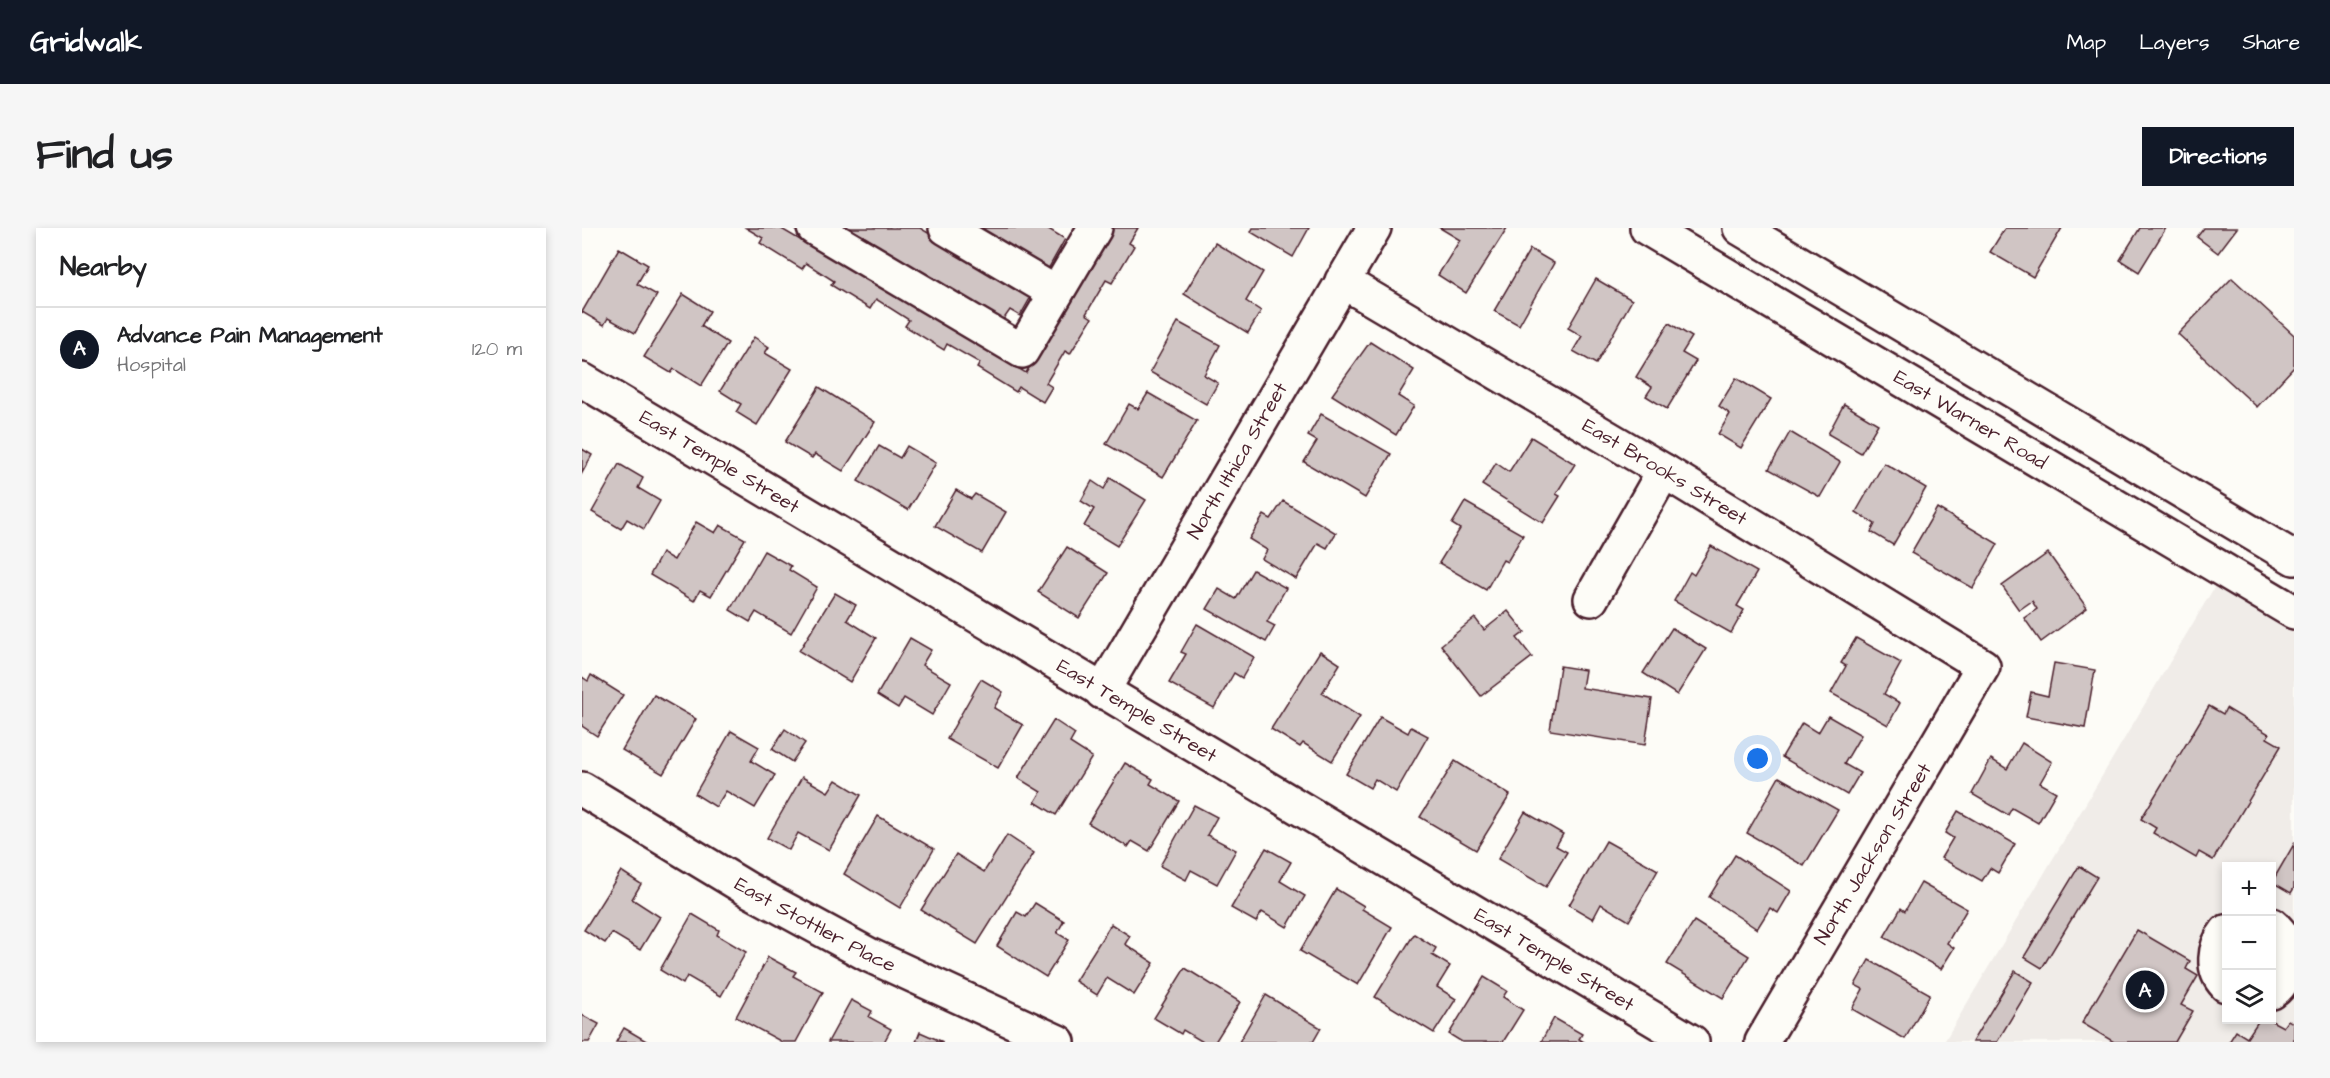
<!DOCTYPE html>
<meta charset="utf-8">
<style>
body{margin:0;font-family:"Architects Daughter",sans-serif;background:#f6f6f6;color:#202124}
.controls{position:absolute;right:18px;bottom:18px;display:grid;overflow:hidden;border-radius:0px;box-shadow:0 3px 9px #0003}
.controls button{width:54px;height:54px;display:grid;place-items:center;padding:0;border:0;border-bottom:2px solid #e0e0e0;background:#fff;color:#202124;font:30px sans-serif}
.you{position:absolute;left:1176px;top:531px;width:21px;height:21px;margin:-15px;border:4px solid #fff;border-radius:50%;background:#1a73e8;box-shadow:0 0 0 9px #1a73e833}
.badge{display:grid;place-items:center;width:39px;height:39px;border-radius:50%;background:#111827;color:#fff;font-size:20px;font-weight:700}
.pin{position:absolute;translate:-50% -50%;border:3px solid #fff;box-shadow:0 2px 6px #0006}
.list{margin:0;padding:0;list-style:none}
h2{display:flex;justify-content:space-between;align-items:center;height:78px;margin:0;padding:0 24px;font-size:26px}
h2 small{font-size:20px;font-weight:400;color:#757577}
.list li{display:grid;grid-template-columns:39px 1fr auto;gap:18px;align-items:center;box-sizing:border-box;height:84px;padding:0 24px;border-top:2px solid #e0e0e0}
.list b{display:block;font-size:22px;white-space:nowrap}
.list p{margin:0;font-size:20px;white-space:nowrap;color:#757577}
.list em{font-size:20px;font-style:normal;color:#757577}
.icon{flex:none;width:33px;height:33px;fill:none;stroke:currentColor;stroke-width:2;stroke-linecap:round;stroke-linejoin:round}
.map{position:relative;flex:none;width:1712px;height:814px;overflow:hidden;border-radius:0px}
header{display:flex;align-items:center;gap:36px;box-sizing:border-box;height:84px;padding:0 30px;background:#111827;color:#fff}
header strong{font-size:28px}
nav{display:flex;gap:33px;margin-inline-start:auto;font-size:21px}
.intro{display:flex;align-items:center;justify-content:space-between;box-sizing:border-box;height:144px;padding:0 36px}
h1{margin:0;font-size:42px}
.button{padding:15px 27px;border-radius:0px;background:#111827;color:#fff;font-size:21px;font-weight:700}
main{display:flex;gap:36px;padding:0 36px}
aside{flex:1;background:#fff;border-radius:0px;box-shadow:0 3px 9px #0003}
.map>svg:first-child{display:block}
.built{fill:#f0ece8;fill-rule:evenodd}
.building{fill:#d0c5c4;stroke:#4a1f2b;stroke-width:1.5}
.lines{fill:none;stroke-linecap:round;stroke-linejoin:round}
.minor-casing{stroke:#4a1f2b;stroke-width:38}
.major-casing{stroke:#4a1f2b;stroke-width:38}
.minor{stroke:#fdfcf7;stroke-width:33}
.major{stroke:#fdfcf7;stroke-width:33}
.labels{text-anchor:middle;dominant-baseline:central;stroke-width:6;stroke-linejoin:round;paint-order:stroke}
.street-label{font-size:20px;fill:#4a1f2b;stroke:#fdfcf7}
</style>
<header>
<strong>Gridwalk</strong>
<nav><a>Map</a><a>Layers</a><a>Share</a></nav>
</header>
<div class="intro"><h1>Find us</h1><a class="button">Directions</a></div>
<main>
<aside>
<h2>Nearby<small></small></h2>
<ul class="list">
<li><span class="badge">A</span><div><b>Advance Pain Management</b><p>Hospital</p></div><em>120 m</em></li>
</ul>
</aside>
<div class="map">
<svg width="1712" height="814" viewBox="0 0 1712 814">
<rect width="100%" height="100%" fill="#fdfcf7"/>
<filter id="ink" filterUnits="userSpaceOnUse"><feTurbulence type="fractalNoise" baseFrequency=".0167" numOctaves="2"/><feDisplacementMap in="SourceGraphic" scale="12" xChannelSelector="R" yChannelSelector="G"/><feConvolveMatrix kernelMatrix="1 2 1 2 8 2 1 2 1" color-interpolation-filters="sRGB"/></filter>
<g filter="url(#ink)">
<!-- built -->
<path class="built" d="M1636,353l76,46v415h-350zM1644,638h46v154h-46z"/>
<!-- building -->
<g class="building">
<polygon points="164,0 198,0 444,145 530,0 556,0 547,15 552,18 530,55 524,52 504,86 510,90 488,126 483,123 464,155 470,159 461,174 437,159 434,164 395,140 398,135 365,116 362,122 323,98 327,92 294,71 288,81 249,57 252,53 224,35 220,41 178,15 181,10"/>
<polygon points="267,0 338,0 450,67 438,88 428,82 421,92"/>
<polygon points="391,0 465,0 483,11 465,43"/>
<polygon points="671,0 727,0 711,29 669,4"/>
<polygon points="858,0 925,0 884,65 856,47 878,12"/>
<polygon points="1423,0 1480,0 1451,49 1408,24"/>
<polygon points="1558,0 1584,0 1557,44 1538,32"/>
<polygon points="1622,0 1655,0 1636,25 1615,9"/>
<polygon points="633,15 681,44 664,73 679,83 666,105 602,66"/>
<polygon points="37,20 66,37 55,56 75,67 53,105 26,90 22,97 0,84"/>
<polygon points="948,21 972,35 937,97 912,83"/>
<polygon points="1650,50 1712,107 1712,139 1675,179 1596,106"/>
<polygon points="1014,51 1050,72 1014,136 991,123 1000,108 986,100"/>
<polygon points="101,66 128,83 119,98 146,115 119,158 92,141 89,145 62,129"/>
<polygon points="596,94 638,117 622,147 636,155 624,176 568,144"/>
<polygon points="1087,95 1110,109 1100,125 1114,133 1085,181 1064,168 1070,159 1054,149"/>
<polygon points="172,109 187,119 183,125 210,141 175,197 154,184 159,176 138,163"/>
<polygon points="788,114 832,142 816,168 832,178 814,207 750,167"/>
<polygon points="1154,150 1189,171 1159,220 1136,206 1148,186 1137,178"/>
<polygon points="237,159 293,194 261,243 233,226 230,230 203,214"/>
<polygon points="566,165 615,193 581,249 524,216 547,176 556,181"/>
<polygon points="1262,176 1296,196 1279,225 1246,206"/>
<polygon points="739,186 809,226 783,270 722,234 735,213 726,208"/>
<polygon points="1208,204 1258,234 1238,269 1187,241"/>
<polygon points="949,209 993,236 974,266 978,268 961,295 900,257 914,235 927,244"/>
<polygon points="297,218 318,230 325,218 354,235 326,282 276,253"/>
<polygon points="0,221 10,227 0,245"/>
<polygon points="1302,235 1344,260 1311,317 1289,304 1293,296 1274,284"/>
<polygon points="37,236 61,250 56,260 78,273 62,301 45,291 39,301 10,284"/>
<polygon points="528,250 564,272 535,318 502,298 512,281 499,273 510,253 522,261"/>
<polygon points="374,262 389,271 393,266 424,284 400,325 353,298"/>
<polygon points="701,273 754,305 745,320 736,315 714,351 680,331 685,322 667,311 682,287 689,291"/>
<polygon points="883,274 941,307 925,334 921,332 904,362 857,335 878,301 870,296"/>
<polygon points="1355,280 1416,316 1391,360 1329,325"/>
<polygon points="114,294 133,305 138,297 163,311 129,368 118,362 112,373 68,347 80,325 92,332"/>
<polygon points="1129,318 1175,344 1155,378 1162,382 1149,405 1092,373 1108,344 1112,347"/>
<polygon points="485,319 526,345 497,390 456,364"/>
<polygon points="182,323 209,338 207,342 235,359 209,405 174,384 168,394 148,382"/>
<polygon points="1466,325 1505,380 1459,414 1442,390 1455,381 1450,373 1437,382 1420,358"/>
<polygon points="671,342 704,360 685,394 693,398 684,414 625,381 637,361 654,371"/>
<polygon points="253,365 274,377 265,392 294,410 268,454 217,423"/>
<polygon points="926,383 943,404 935,410 950,429 899,468 859,417 893,390 902,402"/>
<polygon points="615,396 672,429 660,450 652,445 632,480 587,455 604,426 599,424"/>
<polygon points="1090,400 1124,421 1095,467 1061,445"/>
<polygon points="328,410 349,422 340,437 369,454 350,487 322,470 316,480 295,467"/>
<polygon points="1274,410 1319,435 1302,466 1318,475 1306,497 1249,465 1264,438 1259,435"/>
<polygon points="738,423 758,436 740,465 778,489 750,533 721,515 718,519 689,501"/>
<polygon points="1472,435 1513,442 1503,500 1444,489 1449,464 1466,468"/>
<polygon points="978,438 1003,442 1000,460 1070,471 1063,517 968,502"/>
<polygon points="9,447 41,467 15,508 0,498 0,449 6,453"/>
<polygon points="399,451 421,464 412,480 441,497 416,540 365,511"/>
<polygon points="72,467 114,491 81,546 40,522"/>
<polygon points="1627,478 1641,486 1644,480 1687,506 1685,510 1699,518 1631,632 1617,624 1614,630 1571,605 1574,600 1559,591"/>
<polygon points="1246,488 1279,507 1262,536 1278,545 1265,567 1200,529 1220,495 1236,505"/>
<polygon points="798,489 826,505 829,499 846,508 814,564 793,551 788,560 764,546"/>
<polygon points="472,492 493,506 488,515 510,529 474,587 453,574 459,564 436,550"/>
<polygon points="203,501 223,515 210,534 190,521"/>
<polygon points="149,503 177,519 169,533 193,547 173,580 144,563 134,579 113,566"/>
<polygon points="1440,515 1470,534 1458,555 1474,564 1456,595 1430,580 1426,587 1390,566 1409,531 1425,541"/>
<polygon points="873,533 928,567 894,622 838,589"/>
<polygon points="543,535 571,551 568,556 597,573 567,623 550,613 546,619 506,595"/>
<polygon points="220,549 246,564 254,552 279,567 247,622 216,605 207,622 185,610"/>
<polygon points="1197,549 1256,582 1222,638 1165,605"/>
<polygon points="612,577 635,589 625,607 654,622 635,656 609,642 604,652 578,638"/>
<polygon points="1376,583 1433,616 1416,645 1408,640 1400,653 1359,630 1371,610 1363,605"/>
<polygon points="943,584 981,606 974,618 985,624 964,659 916,631"/>
<polygon points="296,588 352,621 318,680 262,646"/>
<polygon points="425,607 452,625 395,716 339,682 374,626 402,644"/>
<polygon points="1024,613 1076,642 1047,693 1019,676 1011,691 987,677"/>
<polygon points="1712,616 1712,660 1709,665 1690,654"/>
<polygon points="684,620 709,634 698,653 723,668 705,699 680,684 674,694 649,680"/>
<polygon points="1153,627 1209,663 1196,685 1188,680 1175,701 1127,669"/>
<polygon points="1497,638 1515,649 1460,740 1442,729"/>
<polygon points="39,643 59,656 50,671 78,689 58,722 30,705 23,715 2,702"/>
<polygon points="1339,655 1385,681 1365,715 1372,720 1359,741 1302,709 1319,680 1323,683"/>
<polygon points="754,661 782,678 780,681 810,699 776,757 718,723"/>
<polygon points="453,675 482,693 475,705 487,712 464,749 415,718 435,684 444,689"/>
<polygon points="110,686 137,702 135,707 164,724 139,768 105,748 101,756 78,742"/>
<polygon points="1112,693 1167,728 1141,770 1085,736"/>
<polygon points="529,696 548,708 543,716 572,735 552,767 525,750 515,767 493,753"/>
<polygon points="1555,702 1608,733 1604,741 1616,748 1599,777 1611,783 1593,814 1532,814 1500,795"/>
<polygon points="832,706 854,720 850,727 868,738 855,759 874,771 852,805 793,769"/>
<polygon points="186,729 214,744 211,748 241,764 214,814 200,814 154,789"/>
<polygon points="1287,732 1348,766 1323,811 1270,781 1281,761 1273,757"/>
<polygon points="603,740 658,774 633,814 621,814 601,802 599,806 572,790"/>
<polygon points="1433,743 1451,754 1415,814 1390,814"/>
<polygon points="902,749 925,763 921,769 941,782 921,814 880,814 867,806"/>
<polygon points="684,767 739,800 731,814 657,814"/>
<polygon points="269,772 290,783 287,789 309,801 302,814 246,814"/>
<polygon points="0,787 17,796 7,814 0,814"/>
<polygon points="972,790 1000,806 997,811 1002,814 959,814"/>
<polygon points="1677,792 1688,792 1701,799 1706,792 1712,796 1712,814 1647,814 1654,803 1665,810"/>
<polygon points="42,800 66,814 34,814"/>
<polygon points="338,804 361,814 334,814"/>
</g>
<g class="lines">
<defs>
<g id="minor">
<polyline points="232,0 440,123 513,0"/>
<polyline points="364,0 474,65"/>
<path id="s1" d="M760,53l322,190 319,195 -221,376"/>
<path id="s2" d="M0,152l1110,662"/>
<polyline points="1009,371 1082,243"/>
<path id="s3" d="M520,464l272,-464"/>
<path id="s4" d="M0,561l167,101 120,65 189,87"/>
<path d="M1690,697c22,17 22,51 0,67"/>
<path d="M1644,704c-12,15 -15,38 0,53"/>
</g>
<g id="major">
<path id="s5" d="M1065,0l647,384"/>
<polyline points="1158,0 1712,330"/>
</g>
</defs>
<!-- minor casing -->
<use href="#minor" class="minor-casing"/>
<!-- major casing -->
<use href="#major" class="major-casing"/>
<!-- minor -->
<use href="#minor" class="minor"/>
<!-- major -->
<use href="#major" class="major"/>
</g>
</g>
<g class="labels">
<!-- street labels -->
<g class="street-label">
<text stroke="none"><textPath href="#s5" startOffset="376">East Warner Road</textPath></text>
<text stroke="none"><textPath href="#s3" startOffset="268">North Ithica Street</textPath></text>
<text stroke="none"><textPath href="#s2" startOffset="160">East Temple Street</textPath></text>
<text stroke="none"><textPath href="#s1" startOffset="375">East Brooks Street</textPath></text>
<text stroke="none"><textPath href="#s2" startOffset="646">East Temple Street</textPath></text>
<text transform="translate(1291 626) rotate(-59)">North Jackson Street</text>
<text stroke="none"><textPath href="#s4" startOffset="270">East Stottler Place</textPath></text>
<text stroke="none"><textPath href="#s2" startOffset="1132">East Temple Street</textPath></text>
</g>
</g>
</svg>
<div class="controls">
<button>+</button>
<button>−</button>
<button><svg class="icon" aria-label="layers" viewBox="0 0 24 24"><path d="M12 4l9 5-9 5-9-5zM3 14l9 5 9-5"/></svg></button>
</div>
<div class="you"></div>
<div class="pin badge" style="left:1563px;top:762px">A</div>
</div>
</main>
